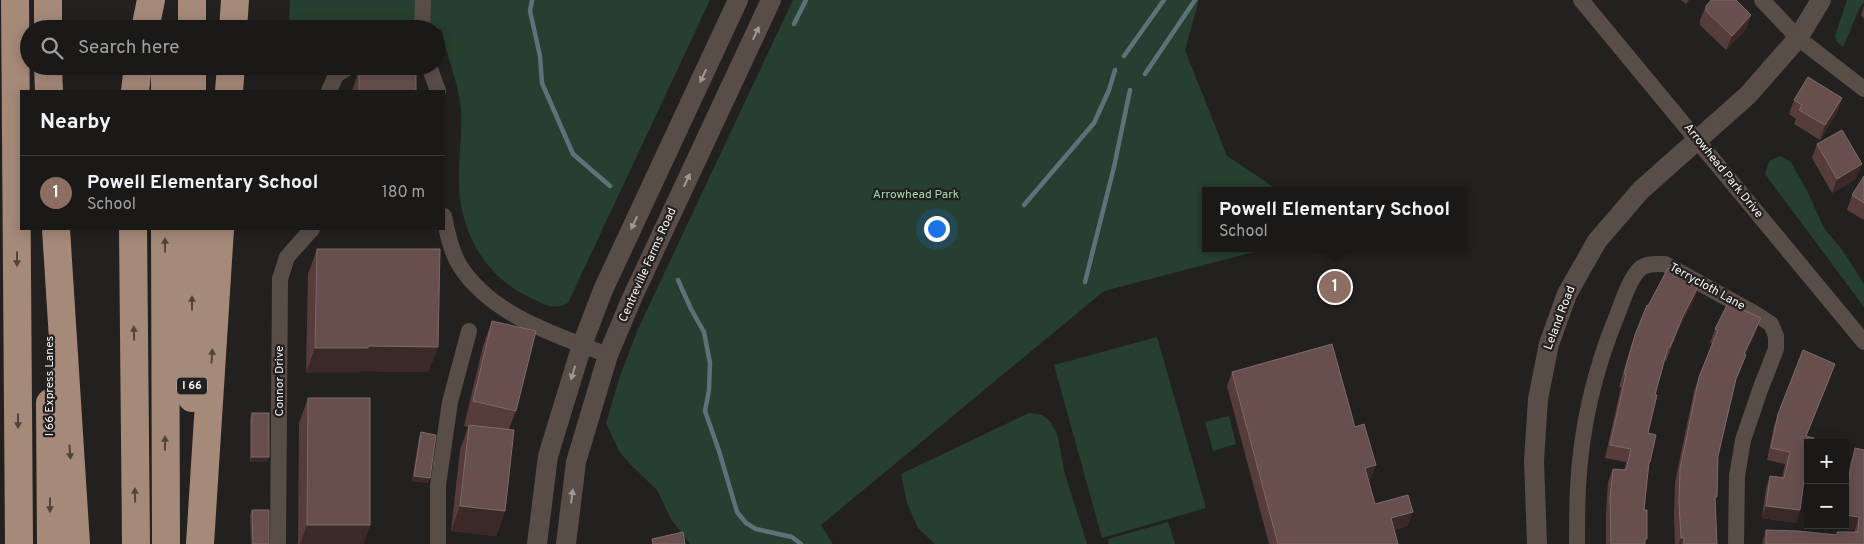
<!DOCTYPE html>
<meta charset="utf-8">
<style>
body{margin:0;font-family:Overpass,sans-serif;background:#232220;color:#f1f3f6}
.controls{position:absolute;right:15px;bottom:15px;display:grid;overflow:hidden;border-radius:0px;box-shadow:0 2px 12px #0003}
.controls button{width:45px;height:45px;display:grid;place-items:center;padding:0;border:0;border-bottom:1px solid #383836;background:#1a1917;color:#f1f3f6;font:25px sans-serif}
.you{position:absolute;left:936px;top:228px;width:18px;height:18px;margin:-12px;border:4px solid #fff;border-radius:50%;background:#1a73e8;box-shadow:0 0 0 8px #1a73e833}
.badge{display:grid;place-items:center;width:32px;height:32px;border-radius:50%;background:#b45309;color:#fff;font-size:16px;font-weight:700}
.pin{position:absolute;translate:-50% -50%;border:2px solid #fff;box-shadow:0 1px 5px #0006}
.popup{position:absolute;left:1202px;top:187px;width:265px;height:65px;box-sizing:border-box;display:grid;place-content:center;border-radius:0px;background:#1a1917;filter:drop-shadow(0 1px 4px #0005);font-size:16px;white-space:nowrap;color:#9fa0a1}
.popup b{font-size:19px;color:#f1f3f6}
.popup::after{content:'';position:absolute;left:50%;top:100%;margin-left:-10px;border:10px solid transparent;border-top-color:#1a1917}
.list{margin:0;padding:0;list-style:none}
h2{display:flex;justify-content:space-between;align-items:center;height:65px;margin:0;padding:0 20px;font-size:21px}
h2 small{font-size:16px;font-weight:400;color:#9fa0a1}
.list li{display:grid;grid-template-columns:32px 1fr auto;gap:15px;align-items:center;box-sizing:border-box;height:75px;padding:0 20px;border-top:1px solid #383836}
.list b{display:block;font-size:19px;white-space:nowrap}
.list p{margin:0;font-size:16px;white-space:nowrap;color:#9fa0a1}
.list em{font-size:16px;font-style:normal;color:#9fa0a1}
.icon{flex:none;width:28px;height:28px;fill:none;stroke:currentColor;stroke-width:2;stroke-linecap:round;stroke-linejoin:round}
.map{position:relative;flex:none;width:1864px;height:544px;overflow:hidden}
.search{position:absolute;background:#1a1917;box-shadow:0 2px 12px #0003;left:20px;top:20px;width:425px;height:55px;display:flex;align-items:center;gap:12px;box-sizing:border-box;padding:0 18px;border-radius:28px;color:#9fa0a1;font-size:19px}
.panel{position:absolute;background:#1a1917;box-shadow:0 2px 12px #0003;left:20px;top:90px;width:425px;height:140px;border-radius:0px}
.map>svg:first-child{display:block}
.green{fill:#273f30}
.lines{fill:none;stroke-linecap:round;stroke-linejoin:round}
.stream{stroke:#5c7279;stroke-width:4.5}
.minor{stroke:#594d47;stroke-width:16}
.tertiary{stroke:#594d47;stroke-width:20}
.motorway{stroke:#a58979;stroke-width:28}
.wall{fill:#563c3b}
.shaded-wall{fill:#3a2927}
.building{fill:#674f4e;stroke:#7d6968}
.oneway{fill:#9f9894}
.oneway2{fill:#50453e}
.labels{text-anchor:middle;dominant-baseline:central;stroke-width:4.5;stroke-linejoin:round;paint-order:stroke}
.shield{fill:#23211f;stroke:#b5b4b2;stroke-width:1}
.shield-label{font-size:11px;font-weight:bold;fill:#f4f3f1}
.street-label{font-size:12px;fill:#f4f3f1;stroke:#23211f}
.park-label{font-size:12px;fill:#a6d9b7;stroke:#23211f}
</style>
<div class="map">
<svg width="1864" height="544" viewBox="0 0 1864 544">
<rect width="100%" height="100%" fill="#23211f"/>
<!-- green -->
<g class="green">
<path d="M290,0h420l-142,303c-15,8 -25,1 -39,-6 -44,-20 -69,-66 -70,-113 -1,-26 4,-51 2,-77 -3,-26 -15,-51 -19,-77l-29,-8 -33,-1 -48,7h-43z"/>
<polygon points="793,0 1199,0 1185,50 1227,156 1280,191 1206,191 1206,248 1269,248 1104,291 821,525 833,544 690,544 671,519 657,490 630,464 619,451 606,423 620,376 638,329"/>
<path d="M1847,0h17v2c-10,13 -13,30 -21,45l-6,-5 -2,-6z"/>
<polygon points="1780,156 1791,162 1807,191 1824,228 1843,251 1864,284 1864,307 1765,174 1769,161"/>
<polygon points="1157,337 1206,508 1102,538 1054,365"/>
<polygon points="1029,413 1042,415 1050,421 1057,434 1065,474 1087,544 935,544 918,528 907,503 901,474"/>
<polygon points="1229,416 1236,444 1213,451 1205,422"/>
<polygon points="1168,522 1175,544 1109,544 1108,539"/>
</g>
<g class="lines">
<!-- stream -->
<g class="stream">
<polyline points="532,0 530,11 540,56 542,83 573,154 610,186"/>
<polyline points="794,24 806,0"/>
<polyline points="1124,56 1164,0"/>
<polyline points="1145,74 1195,0"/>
<polyline points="1024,205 1094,123 1109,90 1115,70"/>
<polyline points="678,280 691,309 704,332 710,363 709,390 705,411 719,451 737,512 746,523 756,529 792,537 801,544"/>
<polyline points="1085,282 1114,167 1130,90"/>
</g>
<!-- minor -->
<g class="minor">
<polyline points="1581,0 1864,342"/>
<polyline points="1762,0 1798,38 1864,89"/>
<polyline points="422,29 423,0"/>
<polyline points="429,66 438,91"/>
<polyline points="329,91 336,75 351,66"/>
<path d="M444,216c3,16 7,36 16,50 32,50 97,69 148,89"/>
<polyline points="278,544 280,279 287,257 312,229"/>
<polyline points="438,544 438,485 450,402 469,331"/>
<path d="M1577,544c0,-19 0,-38 1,-57 3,-59 17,-119 40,-174 5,-13 10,-30 19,-41 6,-9 18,-8 28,-8l89,49 17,11 5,12v13l-16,41 -17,50 -6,36 -1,68"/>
</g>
<!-- tertiary -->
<g class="tertiary">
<polyline points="537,544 548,456 582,345 603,290 738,0"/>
<polyline points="566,544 576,462 608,355 632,298 771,0"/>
<polyline points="1537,544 1534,461 1538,399 1549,344 1567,294 1597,241 1641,190 1748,95 1798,38 1821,0"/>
</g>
<!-- motorway -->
<g class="motorway">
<polyline points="15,0 19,544"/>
<polyline points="48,0 48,29"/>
<polyline points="145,29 151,0"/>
<polyline points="192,29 192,0"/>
<polyline points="233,29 235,0"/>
<polyline points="48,66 49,91"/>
<polyline points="165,66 165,91"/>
<polyline points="135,91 138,66"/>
<polyline points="192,91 192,66"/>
<polyline points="229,91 231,66"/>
<polyline points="56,229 76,544"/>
<polyline points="133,229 136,544"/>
<polyline points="165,229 166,544"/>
<polyline points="192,229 192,398"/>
<polyline points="50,403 51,544"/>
<polyline points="200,544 220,229"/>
</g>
</g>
<!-- wall -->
<g class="wall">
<polygon points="1681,0 1689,0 1686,4"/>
<polygon points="1706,6 1751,15 1746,29 1726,50 1700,25 1700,20"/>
<polygon points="1864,6 1864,19 1861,15"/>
<polygon points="359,70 416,91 352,91"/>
<polygon points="1842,98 1837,112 1820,140 1794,124 1796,119 1789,114 1794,100"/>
<polygon points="1817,144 1856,179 1832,193 1812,158"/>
<polygon points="1864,176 1864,220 1847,210 1852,195"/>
<polygon points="317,249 438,347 428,372 360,371 359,373 306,373 308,274"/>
<polygon points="1695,298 1678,330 1666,361 1665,360 1655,395 1648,433 1650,462 1648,469 1644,510 1645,544 1606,544 1606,511 1608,482 1613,469 1624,470 1626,462 1605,458 1621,387 1619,387 1630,349 1635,335 1648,306"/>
<polygon points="492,321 516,411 509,429 505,511 496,536 451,531 460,450 468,427 464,426 483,346"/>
<polygon points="1715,329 1756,332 1745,355 1735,383 1718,456 1715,501 1717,544 1675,544 1674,517 1675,482 1694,391 1712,344 1710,343"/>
<polygon points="1232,372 1355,427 1376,465 1370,479 1368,480 1375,504 1413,512 1407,526 1394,530 1398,544 1269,544 1227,386"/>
<polygon points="1831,376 1806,436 1808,443 1808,469 1804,478 1800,510 1796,523 1762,518 1766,488 1770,476 1782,477 1785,464 1767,460 1774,426 1778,414"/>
<polygon points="308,398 370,525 363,544 298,544 299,423"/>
<polygon points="252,413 267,462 250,462 250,418"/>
<polygon points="421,432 428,483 412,481 419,437"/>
<polygon points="1855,448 1864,544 1762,544 1766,530 1836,535 1854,532 1855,530 1837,528 1837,525 1845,525 1845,486 1851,461"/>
<polygon points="252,510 269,544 251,544 250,515"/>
</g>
<!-- shaded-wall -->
<g class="shaded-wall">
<polygon points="1751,15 1746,29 1726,50 1732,36"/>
<polygon points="1842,98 1837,112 1820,140 1825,125"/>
<polygon points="1862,164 1856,179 1832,193 1837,179"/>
<polygon points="1699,285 1695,298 1678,330 1666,361 1683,316"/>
<polygon points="1761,318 1756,332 1739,368 1744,354"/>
<polygon points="368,346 438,347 428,372 360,371 359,373 306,373 315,348"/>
<polygon points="252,457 269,457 267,462 250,462"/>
<polygon points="1376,465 1370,479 1360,482 1365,468"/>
<polygon points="414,476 430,478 428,483 412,481"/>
<polygon points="460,506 505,511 496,536 451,531"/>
<polygon points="1766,506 1800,510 1796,523 1762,518"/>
<polygon points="1413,512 1407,526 1386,532 1391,518"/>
<polygon points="1845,515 1859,517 1855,530 1837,528 1838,525 1845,525"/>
<polygon points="307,525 370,525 363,544 300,544"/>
<polygon points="1681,538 1684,538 1681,544 1679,544"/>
</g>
<!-- building -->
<g class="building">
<polygon points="1711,0 1736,0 1751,15 1732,36 1706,11 1706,6"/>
<rect x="359" y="70" width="57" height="21"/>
<polygon points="1808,77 1842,98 1825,125 1799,110 1802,105 1794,100"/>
<polygon points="1842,130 1862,164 1837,179 1817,144"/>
<polygon points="1864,176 1864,203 1852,195"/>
<polygon points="317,249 440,249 438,347 368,346 368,348 315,348"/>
<polygon points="1668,268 1699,285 1683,316 1670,347 1668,347 1655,395 1657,395 1648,433 1656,435 1650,462 1649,462 1644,510 1647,510 1647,539 1645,539 1645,544 1611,544 1610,498 1613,469 1626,470 1631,449 1610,445 1626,374 1624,374 1635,335 1647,305 1648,306"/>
<polygon points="1728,303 1761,318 1744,354 1746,355 1736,379 1718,456 1717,497 1715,497 1717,544 1684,544 1684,538 1681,538 1679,503 1680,469 1699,377 1718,330 1715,329"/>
<polygon points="492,321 536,331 516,411 473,401"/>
<polygon points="1332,344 1355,427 1364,424 1376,465 1365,468 1375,504 1408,495 1413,512 1391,518 1398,544 1278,544 1232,372"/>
<polygon points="1803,350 1835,364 1806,436 1814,438 1813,443 1808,443 1808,466 1806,466 1800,510 1766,506 1770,476 1784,478 1790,452 1771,448 1778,414"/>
<polygon points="308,398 370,398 370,525 307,525"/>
<rect x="252" y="413" width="17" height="44"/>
<polygon points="469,425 514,430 505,511 460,506"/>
<polygon points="421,432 436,435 430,478 414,476"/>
<polygon points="1855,448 1864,450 1864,544 1766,544 1766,530 1798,531 1837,535 1837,532 1858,532 1859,517 1845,515 1845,496"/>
<polygon points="252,510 269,510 269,544 253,544"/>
<polygon points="683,532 685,544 653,544 652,539"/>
</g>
<!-- one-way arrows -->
<defs><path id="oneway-solid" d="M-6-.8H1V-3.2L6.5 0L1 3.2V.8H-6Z" transform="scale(1.25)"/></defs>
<g class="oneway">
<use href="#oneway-solid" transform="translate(756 33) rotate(-65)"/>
<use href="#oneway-solid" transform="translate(703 76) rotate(115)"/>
<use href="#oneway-solid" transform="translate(687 180) rotate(-65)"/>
<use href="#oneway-solid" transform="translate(634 223) rotate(115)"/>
<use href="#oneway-solid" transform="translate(573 373) rotate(107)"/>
<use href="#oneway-solid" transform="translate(572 496) rotate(-83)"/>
</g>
<g class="oneway2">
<use href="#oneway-solid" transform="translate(165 245) rotate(-90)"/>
<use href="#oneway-solid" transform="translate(17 259) rotate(90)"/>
<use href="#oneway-solid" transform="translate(192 303) rotate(-90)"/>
<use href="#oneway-solid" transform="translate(134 333) rotate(-91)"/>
<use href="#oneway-solid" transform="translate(212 356) rotate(-86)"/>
<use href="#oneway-solid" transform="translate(18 421) rotate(90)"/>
<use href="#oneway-solid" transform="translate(165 443) rotate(-90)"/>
<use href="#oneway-solid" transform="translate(70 452) rotate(86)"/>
<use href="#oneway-solid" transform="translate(135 495) rotate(-91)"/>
<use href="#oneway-solid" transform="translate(50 505) rotate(90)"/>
</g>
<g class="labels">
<!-- shield labels -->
<rect class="shield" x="177" y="377.5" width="30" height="17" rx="4"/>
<g class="shield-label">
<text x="192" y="386">I 66</text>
</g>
<!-- street labels -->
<g class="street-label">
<text transform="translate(1723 171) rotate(51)">Arrowhead Park Drive</text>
<text transform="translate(648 265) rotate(-66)">Centreville Farms Road</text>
<text transform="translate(1707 287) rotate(29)">Terrycloth Lane</text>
<text transform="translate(1560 318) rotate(-69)">Leland Road</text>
<text transform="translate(280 381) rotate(-90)">Connor Drive</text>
<text transform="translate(50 386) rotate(-90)">I 66 Express Lanes</text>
</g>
<!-- park labels -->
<g class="park-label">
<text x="916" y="195">Arrowhead Park</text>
</g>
</g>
</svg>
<div class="controls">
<button>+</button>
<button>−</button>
</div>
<div class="you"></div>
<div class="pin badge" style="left:1335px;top:287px;background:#8d6e63">1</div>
<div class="popup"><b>Powell Elementary School</b>School</div>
<div class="search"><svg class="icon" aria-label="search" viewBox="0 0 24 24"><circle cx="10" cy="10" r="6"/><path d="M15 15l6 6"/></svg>Search here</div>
<section class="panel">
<h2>Nearby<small></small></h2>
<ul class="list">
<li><span class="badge" style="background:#8d6e63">1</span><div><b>Powell Elementary School</b><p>School</p></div><em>180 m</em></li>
</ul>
</section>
</div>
